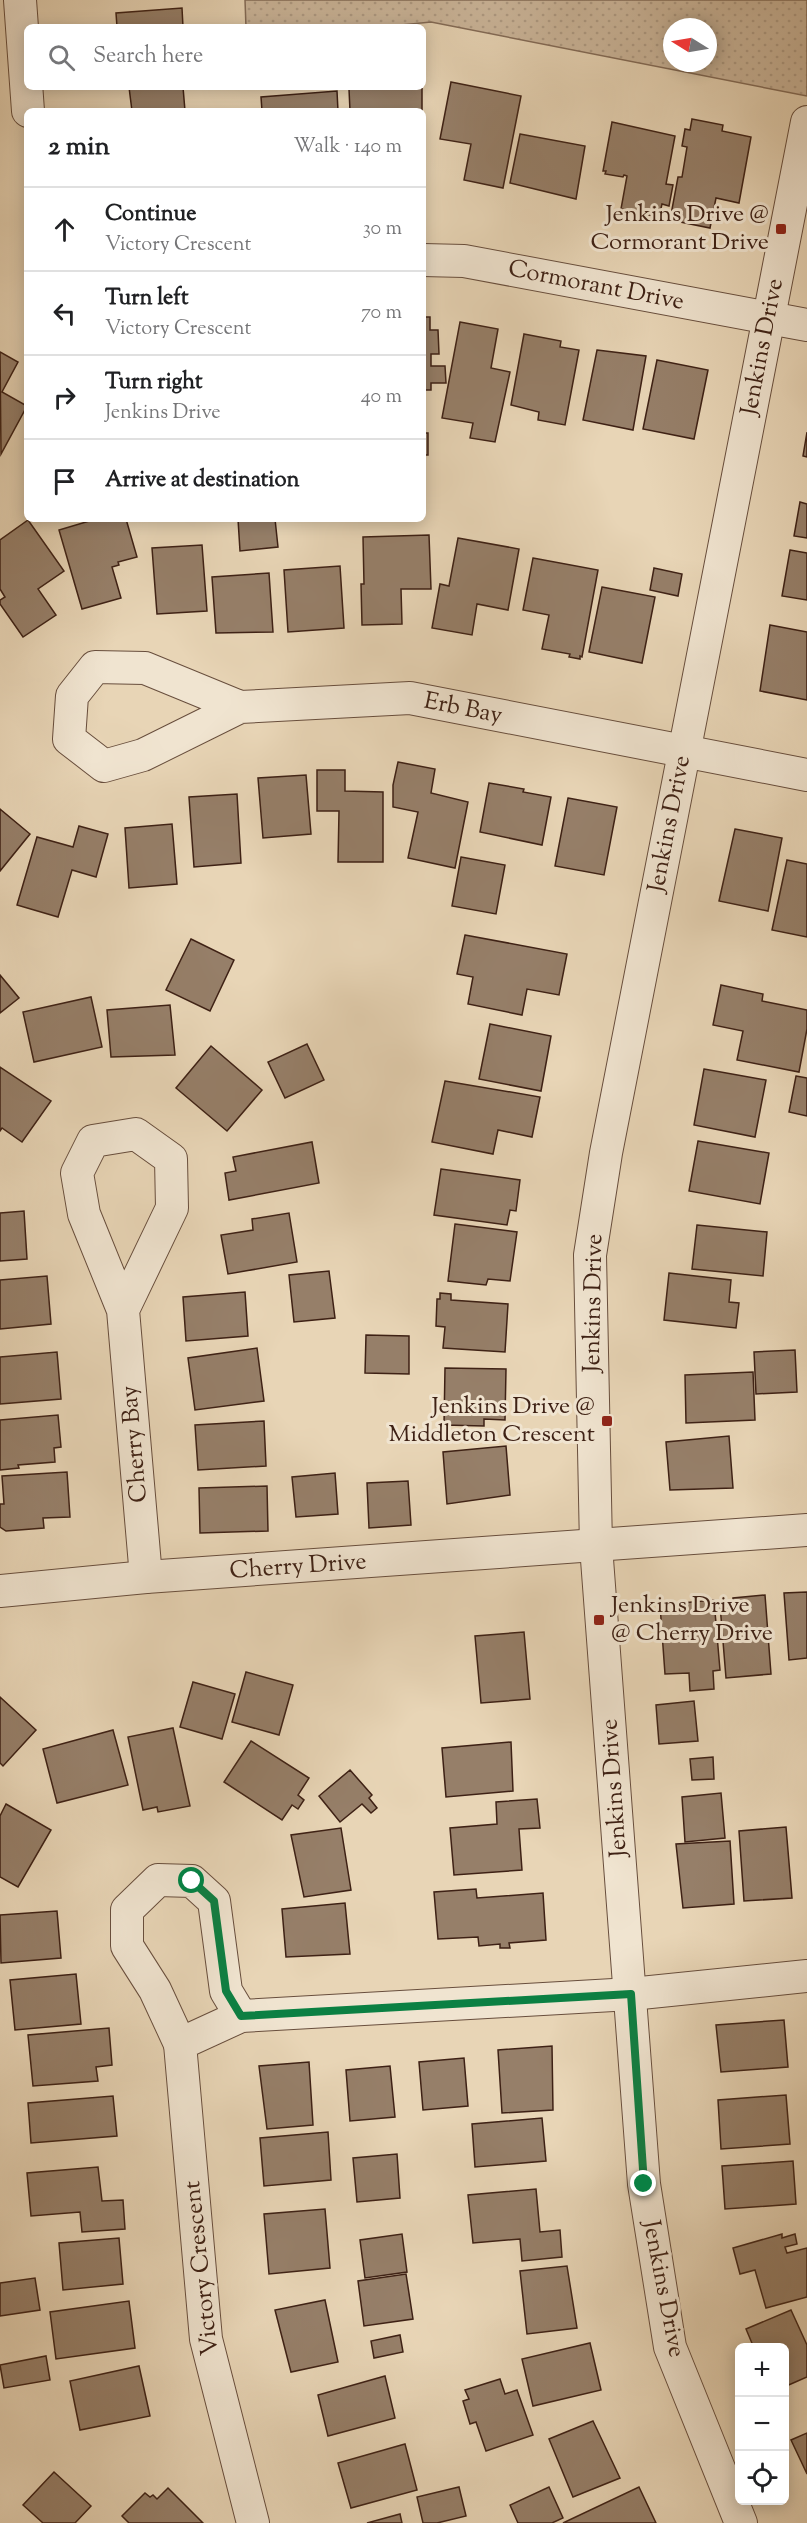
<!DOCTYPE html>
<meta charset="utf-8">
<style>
body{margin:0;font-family:"Sorts Mill Goudy",serif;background:#f6f6f6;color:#202124}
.controls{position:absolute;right:18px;bottom:18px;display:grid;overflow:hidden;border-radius:9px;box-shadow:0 3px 15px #0003}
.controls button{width:54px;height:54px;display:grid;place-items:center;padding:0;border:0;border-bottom:2px solid #e0e0e0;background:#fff;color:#202124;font:30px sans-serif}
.compass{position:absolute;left:663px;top:18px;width:54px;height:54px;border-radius:50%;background:#fff;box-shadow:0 3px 15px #0003;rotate:281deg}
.stop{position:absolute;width:18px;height:18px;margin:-14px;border:4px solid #0b8043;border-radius:50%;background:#fff}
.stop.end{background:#0b8043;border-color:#fff;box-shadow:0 2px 6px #0008}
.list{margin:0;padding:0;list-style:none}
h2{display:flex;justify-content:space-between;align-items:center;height:78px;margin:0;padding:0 24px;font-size:26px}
h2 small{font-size:20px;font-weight:400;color:#757577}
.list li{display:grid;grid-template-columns:39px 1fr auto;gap:18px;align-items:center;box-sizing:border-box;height:84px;padding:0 24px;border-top:2px solid #e0e0e0}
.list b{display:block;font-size:22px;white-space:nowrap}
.list p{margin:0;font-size:20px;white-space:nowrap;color:#757577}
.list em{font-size:20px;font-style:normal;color:#757577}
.icon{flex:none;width:33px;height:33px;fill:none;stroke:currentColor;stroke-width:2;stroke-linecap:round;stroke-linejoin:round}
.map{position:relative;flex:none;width:807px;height:2523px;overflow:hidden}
.search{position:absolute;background:#fff;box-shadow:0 3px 15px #0003;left:24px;top:24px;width:402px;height:66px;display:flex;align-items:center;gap:15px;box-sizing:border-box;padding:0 21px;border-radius:9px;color:#757577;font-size:22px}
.panel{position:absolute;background:#fff;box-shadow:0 3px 15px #0003;left:24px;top:108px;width:402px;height:414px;border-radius:9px}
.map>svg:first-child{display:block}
.park{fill:url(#park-dots);stroke:#846c58;stroke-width:1.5;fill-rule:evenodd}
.building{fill:#967f69;stroke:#3e2115;stroke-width:1.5}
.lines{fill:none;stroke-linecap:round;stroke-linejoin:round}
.minor-casing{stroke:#684e3d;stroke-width:34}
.minor{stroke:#f0e4d0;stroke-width:32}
.route{stroke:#0b8043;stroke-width:8}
.poi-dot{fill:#8f2418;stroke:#f0e4d0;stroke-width:2}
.labels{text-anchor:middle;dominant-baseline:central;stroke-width:6;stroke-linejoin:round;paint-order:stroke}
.poi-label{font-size:24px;fill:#3e2115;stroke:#f0e4d0;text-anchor:end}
.street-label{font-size:24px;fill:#3e2115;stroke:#f0e4d0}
</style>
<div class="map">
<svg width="807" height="2523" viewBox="0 0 807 2523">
<defs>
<pattern id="park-dots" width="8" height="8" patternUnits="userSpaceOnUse" patternTransform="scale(1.5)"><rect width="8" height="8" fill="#cbb69b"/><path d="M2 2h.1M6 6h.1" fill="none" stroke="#af9c85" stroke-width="1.8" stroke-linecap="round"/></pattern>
</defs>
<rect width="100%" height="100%" fill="#e8d5b6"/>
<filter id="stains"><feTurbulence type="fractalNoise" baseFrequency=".00333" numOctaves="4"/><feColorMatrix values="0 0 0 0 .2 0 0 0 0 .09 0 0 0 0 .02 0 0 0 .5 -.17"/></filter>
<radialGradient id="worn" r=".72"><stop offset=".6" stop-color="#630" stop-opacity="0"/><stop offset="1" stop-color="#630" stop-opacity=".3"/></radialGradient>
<!-- park -->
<path class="park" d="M245,0h562v96l-376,-74 -50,5h-135zM672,27h36v36h-36z"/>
<!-- building -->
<g class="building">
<polygon points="182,8 183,27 117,27 116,13"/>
<polygon points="451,82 521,96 503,188 464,180 471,144 440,139"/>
<polygon points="129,87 183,87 185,111 132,111"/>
<polygon points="422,88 422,111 350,111 349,89"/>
<polygon points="337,91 338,111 262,111 261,97"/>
<polygon points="692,119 723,125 722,131 751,137 739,203 716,198 710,228 670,220 678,177 682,177 687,147 682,146 685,129 690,130"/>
<polygon points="612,122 675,136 666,184 673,185 669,206 662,204 659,217 621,209 627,176 624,175 623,177 605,174 606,171 603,171"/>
<polygon points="520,134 585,146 576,199 510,183"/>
<polygon points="423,317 430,317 430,330 438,330 439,354 431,354 431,366 445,366 446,383 431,383 431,390 423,390"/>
<polygon points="460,322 498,329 491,368 510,372 495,442 470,438 473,423 442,418"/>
<polygon points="524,334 561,341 560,347 579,350 565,425 538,420 539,412 511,405"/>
<polygon points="597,350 646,356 633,430 583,420"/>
<polygon points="0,352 18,362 2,392 27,406 1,454"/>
<polygon points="657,360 708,370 694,439 643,429"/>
<polygon points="807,432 807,457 803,456"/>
<rect x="423" y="433" width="5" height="22"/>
<polygon points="800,502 807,504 807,538 794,536"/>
<polygon points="96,519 126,519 137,557 118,562 119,565 112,567 121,598 82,609 59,530"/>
<polygon points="238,519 275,519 278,547 240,551"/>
<polygon points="28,520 64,571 38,589 56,615 23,637 0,604 0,600 5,597 0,589 0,540"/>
<polygon points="429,535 431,589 401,589 402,624 362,625 361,584 364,584 363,537"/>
<polygon points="458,538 519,549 508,610 477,604 472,635 432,628 440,584 449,586"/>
<polygon points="202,545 207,611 157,614 152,548"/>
<polygon points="790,550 807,553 807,600 782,596"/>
<polygon points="533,558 598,570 582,657 580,656 580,659 569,657 570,654 542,649 549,615 523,610"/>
<polygon points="340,566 344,628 288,632 284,570"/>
<polygon points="654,568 682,574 678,596 650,590"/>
<polygon points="269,573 273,632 216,633 212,577"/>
<polygon points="602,587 655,597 642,663 589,652"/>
<polygon points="770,625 807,632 807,700 760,691"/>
<polygon points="398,762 435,769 431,793 468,802 455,868 408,858 418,812 393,807 393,785"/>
<polygon points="317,770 345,770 345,791 383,792 383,862 338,862 339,811 317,811"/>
<polygon points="306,775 311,834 263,838 258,778"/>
<polygon points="489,783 524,789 523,792 551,797 542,845 480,832"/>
<polygon points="237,794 241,863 194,867 189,797"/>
<polygon points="568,798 617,807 604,875 555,866"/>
<polygon points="0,809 30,834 0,871"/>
<polygon points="172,824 177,884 129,888 125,828"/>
<polygon points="79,826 108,834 96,877 72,870 58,917 17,905 37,837 73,847"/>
<polygon points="735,829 782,838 768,911 719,901"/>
<polygon points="461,857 505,865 496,914 452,906"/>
<polygon points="787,860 807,864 807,937 772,930"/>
<polygon points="465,935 567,954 559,995 527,989 522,1015 468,1004 473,977 457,974"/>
<polygon points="191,939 234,960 210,1011 166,990"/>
<polygon points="0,975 19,998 0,1013"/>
<polygon points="721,985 763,994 762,1001 807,1010 807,1029 799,1072 737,1060 743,1031 713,1025"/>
<polygon points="91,997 102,1047 34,1062 23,1012"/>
<polygon points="170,1005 175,1055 111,1057 107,1010"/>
<polygon points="490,1024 551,1036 541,1091 479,1079"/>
<polygon points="307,1044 324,1080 285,1098 268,1062"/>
<polygon points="211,1046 262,1090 227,1131 176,1088"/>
<polygon points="0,1067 51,1101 22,1142 2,1128 0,1131"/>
<polygon points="704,1069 766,1080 755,1137 694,1125"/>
<polygon points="796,1076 807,1078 807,1116 789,1112"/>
<polygon points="445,1081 540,1097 532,1137 498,1130 493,1154 432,1142"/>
<polygon points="698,1141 769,1153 760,1204 689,1191"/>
<polygon points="312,1142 319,1183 229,1200 225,1173 236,1171 233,1157"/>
<polygon points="441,1169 520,1180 516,1211 510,1210 507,1225 434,1215"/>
<polygon points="24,1211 27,1259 0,1261 0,1213"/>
<polygon points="289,1213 297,1262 228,1274 221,1235 253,1230 252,1219"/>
<polygon points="455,1224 517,1232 510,1281 488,1279 486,1285 448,1281"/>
<polygon points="697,1225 767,1232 763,1276 692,1269"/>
<polygon points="329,1271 335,1318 294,1322 289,1275"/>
<polygon points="669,1273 731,1280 729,1302 739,1303 736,1328 664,1320"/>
<polygon points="47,1276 51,1324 0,1329 0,1280"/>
<polygon points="245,1292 248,1336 186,1341 183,1297"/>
<polygon points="440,1293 451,1294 451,1300 508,1304 505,1352 443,1348 445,1327 436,1326 437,1299 440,1299"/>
<polygon points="366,1335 409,1336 409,1374 365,1373"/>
<polygon points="257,1348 264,1401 195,1410 188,1358"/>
<polygon points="795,1350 797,1392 756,1394 754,1352"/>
<polygon points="57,1352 61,1399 0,1404 0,1357"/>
<polygon points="445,1368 506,1369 505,1420 484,1419 484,1426 444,1425"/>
<polygon points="753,1372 755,1420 686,1423 685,1375"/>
<polygon points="58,1415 61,1447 54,1448 55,1462 18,1465 19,1468 0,1470 0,1420"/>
<polygon points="264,1421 266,1466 198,1470 195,1425"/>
<polygon points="729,1436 733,1488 670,1490 666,1442"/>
<polygon points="506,1446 510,1495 447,1504 443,1452"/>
<polygon points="67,1472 70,1517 43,1518 44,1528 6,1531 0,1527 0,1504 4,1504 2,1476"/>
<polygon points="335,1473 338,1514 296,1517 292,1477"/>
<polygon points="408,1481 411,1525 369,1528 367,1483"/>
<polygon points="267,1486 268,1531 200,1533 199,1488"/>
<polygon points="807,1592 807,1658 789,1660 784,1593"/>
<polygon points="765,1595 771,1674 726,1678 720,1605 733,1604 733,1598"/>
<polygon points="714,1600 720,1670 713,1671 714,1689 690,1691 689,1673 665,1674 660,1605"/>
<polygon points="524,1632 530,1699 481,1703 475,1636"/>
<polygon points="246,1672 293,1685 279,1735 232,1722"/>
<polygon points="193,1682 235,1694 222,1739 180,1727"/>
<polygon points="0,1697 36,1730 3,1766 0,1763"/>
<polygon points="694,1701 698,1741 659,1744 656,1705"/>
<polygon points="173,1728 190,1806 158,1812 157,1807 143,1810 128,1737"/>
<polygon points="113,1730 128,1785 57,1803 43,1749"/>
<polygon points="251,1741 309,1778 298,1795 304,1800 298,1809 292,1805 282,1820 224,1782"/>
<polygon points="511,1742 513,1791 446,1797 442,1748"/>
<polygon points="713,1757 714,1779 692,1780 690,1759"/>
<polygon points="350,1770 372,1795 369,1798 377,1808 371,1813 362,1804 340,1822 319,1796"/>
<polygon points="721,1793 725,1838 685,1842 682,1797"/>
<polygon points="537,1799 540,1828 519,1829 522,1870 454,1875 450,1828 497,1824 496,1802"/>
<polygon points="6,1804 51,1830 18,1887 0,1877 0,1816"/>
<polygon points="786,1827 792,1898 744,1901 739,1831"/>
<polygon points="341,1828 351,1890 304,1897 291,1835"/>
<polygon points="730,1841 734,1904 683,1908 676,1844"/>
<polygon points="476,1889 477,1898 543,1893 546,1940 509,1943 510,1948 500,1948 500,1944 479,1946 478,1937 438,1939 434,1892"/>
<polygon points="345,1903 350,1954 286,1957 282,1909"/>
<polygon points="57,1911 61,1958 1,1963 0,1915"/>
<polygon points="76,1974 81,2024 15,2030 10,1980"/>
<polygon points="784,2020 788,2067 721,2072 716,2025"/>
<polygon points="109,2028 112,2065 96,2067 98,2081 33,2086 28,2035"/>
<polygon points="552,2046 553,2110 502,2113 498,2050"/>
<polygon points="464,2058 468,2106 423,2110 419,2062"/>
<polygon points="309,2062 313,2125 267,2129 259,2066"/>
<polygon points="390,2066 395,2117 350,2121 346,2070"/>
<polygon points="786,2095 790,2144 721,2149 718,2100"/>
<polygon points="113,2096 117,2136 31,2143 28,2103"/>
<polygon points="542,2118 546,2161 475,2167 472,2124"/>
<polygon points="328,2132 331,2180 264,2186 260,2138"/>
<polygon points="397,2154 400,2198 357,2202 353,2158"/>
<polygon points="793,2161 796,2204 725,2209 722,2166"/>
<polygon points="98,2167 102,2201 123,2200 125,2229 82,2232 80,2212 31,2216 27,2173"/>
<polygon points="536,2189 540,2232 560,2230 562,2257 522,2261 520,2239 473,2243 468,2195"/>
<polygon points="325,2209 330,2268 269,2274 264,2214"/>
<polygon points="402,2234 407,2272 365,2278 360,2240"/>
<polygon points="782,2234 782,2238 795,2234 797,2244 785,2247 787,2253 807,2248 807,2297 766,2308 755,2270 740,2274 733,2248"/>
<polygon points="119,2238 123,2284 63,2290 59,2243"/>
<polygon points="567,2266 577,2328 527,2334 520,2271"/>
<polygon points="406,2274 413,2319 364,2326 358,2281"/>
<polygon points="35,2278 40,2310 0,2316 0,2283"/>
<polygon points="325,2300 338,2362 291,2372 275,2310"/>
<polygon points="129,2301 135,2348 56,2359 50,2312"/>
<polygon points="791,2310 807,2345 807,2377 784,2387 784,2348 754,2348 746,2329"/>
<polygon points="400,2335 403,2352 374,2358 371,2341"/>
<polygon points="590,2343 601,2390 533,2406 522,2359"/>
<polygon points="46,2356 50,2380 4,2388 0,2365"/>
<polygon points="139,2366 150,2416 80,2430 70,2381"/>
<polygon points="385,2376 395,2418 328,2436 318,2395"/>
<polygon points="500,2379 505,2394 517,2390 533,2435 486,2451 476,2422 470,2424 463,2401 469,2399 465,2390"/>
<polygon points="593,2421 620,2478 573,2497 549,2439"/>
<polygon points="807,2433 807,2474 791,2440"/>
<polygon points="405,2444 417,2490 351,2508 338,2463"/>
<polygon points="54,2472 91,2506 75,2523 43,2523 23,2505"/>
<polygon points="459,2487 466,2516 437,2523 423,2523 417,2497"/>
<polygon points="549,2487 563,2518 552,2523 518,2523 510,2505"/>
<polygon points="639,2487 656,2523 563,2523"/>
<polygon points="168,2488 203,2523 129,2523 122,2516 145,2493 150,2497 153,2495 157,2499"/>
<polygon points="400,2514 402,2523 367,2523"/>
</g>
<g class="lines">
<defs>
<g id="minor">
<polyline points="20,0 28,111"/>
<polyline points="423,260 464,261 807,325"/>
<polyline points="240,707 145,668 95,667 72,696 69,739 104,766 143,755 240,707 410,698 807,775"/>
<polyline points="123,1310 172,1208 171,1159 136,1134 93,1141 77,1173 84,1214 123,1310 146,1577"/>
<polyline points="0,1591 146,1577 807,1530"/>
<polyline points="180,2044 155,1990 127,1946 127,1910 158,1880 192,1881 214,1901 226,1991 241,2016"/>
<polyline points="253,2523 206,2339 180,2044 241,2016 631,1994 807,1976"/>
<polyline points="741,2523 670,2347 644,2184 596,1546 590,1255 606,1153 807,122"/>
</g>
</defs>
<!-- minor casing -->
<use href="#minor" class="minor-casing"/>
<!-- minor -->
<use href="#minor" class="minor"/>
</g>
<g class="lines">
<!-- route -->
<polyline class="route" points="192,1881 214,1901 226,1991 241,2016 631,1994 644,2184"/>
</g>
<!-- markers -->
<g class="poi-dot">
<rect x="775" y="223" width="12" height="12" rx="3"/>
<rect x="601" y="1415" width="12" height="12" rx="3"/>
<rect x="593" y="1614" width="12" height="12" rx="3"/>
</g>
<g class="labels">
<!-- poi labels -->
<g class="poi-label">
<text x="769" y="215">Jenkins Drive @<tspan x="769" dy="28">Cormorant Drive</tspan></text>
<text x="595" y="1407">Jenkins Drive @<tspan x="595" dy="28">Middleton Crescent</tspan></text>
<text x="611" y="1606" text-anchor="start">Jenkins Drive<tspan x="611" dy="28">@ Cherry Drive</tspan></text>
</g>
<!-- street labels -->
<g class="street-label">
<text transform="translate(596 286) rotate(11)">Cormorant Drive</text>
<text transform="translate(763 347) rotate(-79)">Jenkins Drive</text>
<text transform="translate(463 709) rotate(11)">Erb Bay</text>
<text transform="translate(670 824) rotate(-79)">Jenkins Drive</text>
<text transform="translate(594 1303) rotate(-89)">Jenkins Drive</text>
<text transform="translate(135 1444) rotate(-95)">Cherry Bay</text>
<text transform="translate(298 1567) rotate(-4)">Cherry Drive</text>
<text transform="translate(615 1788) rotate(-94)">Jenkins Drive</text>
<text transform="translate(202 2268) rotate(-96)">Victory Crescent</text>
<text transform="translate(663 2289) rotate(79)">Jenkins Drive</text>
</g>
</g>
<rect width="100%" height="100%" filter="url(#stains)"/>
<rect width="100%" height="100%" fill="url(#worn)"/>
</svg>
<div class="controls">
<button>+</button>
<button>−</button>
<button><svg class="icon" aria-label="locate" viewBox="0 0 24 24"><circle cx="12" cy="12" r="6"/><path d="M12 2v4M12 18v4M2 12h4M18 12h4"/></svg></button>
</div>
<svg class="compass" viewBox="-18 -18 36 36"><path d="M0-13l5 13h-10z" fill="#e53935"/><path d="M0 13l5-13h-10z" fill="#757577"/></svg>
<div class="stop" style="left:192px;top:1881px"></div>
<div class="stop end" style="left:644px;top:2184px"></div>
<div class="search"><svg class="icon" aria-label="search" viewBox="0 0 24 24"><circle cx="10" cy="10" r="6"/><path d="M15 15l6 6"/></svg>Search here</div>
<section class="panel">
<h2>2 min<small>Walk · 140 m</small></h2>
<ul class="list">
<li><svg class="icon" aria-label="ahead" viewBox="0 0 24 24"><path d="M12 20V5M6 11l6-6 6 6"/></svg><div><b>Continue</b><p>Victory Crescent</p></div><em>30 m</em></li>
<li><svg class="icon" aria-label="left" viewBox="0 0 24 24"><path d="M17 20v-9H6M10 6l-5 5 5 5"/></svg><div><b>Turn left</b><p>Victory Crescent</p></div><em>70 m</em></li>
<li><svg class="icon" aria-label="right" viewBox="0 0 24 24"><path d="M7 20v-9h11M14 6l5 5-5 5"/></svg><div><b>Turn right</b><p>Jenkins Drive</p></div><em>40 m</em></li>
<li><svg class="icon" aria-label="arrive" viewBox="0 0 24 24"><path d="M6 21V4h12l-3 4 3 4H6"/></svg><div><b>Arrive at destination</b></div></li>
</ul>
</section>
</div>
